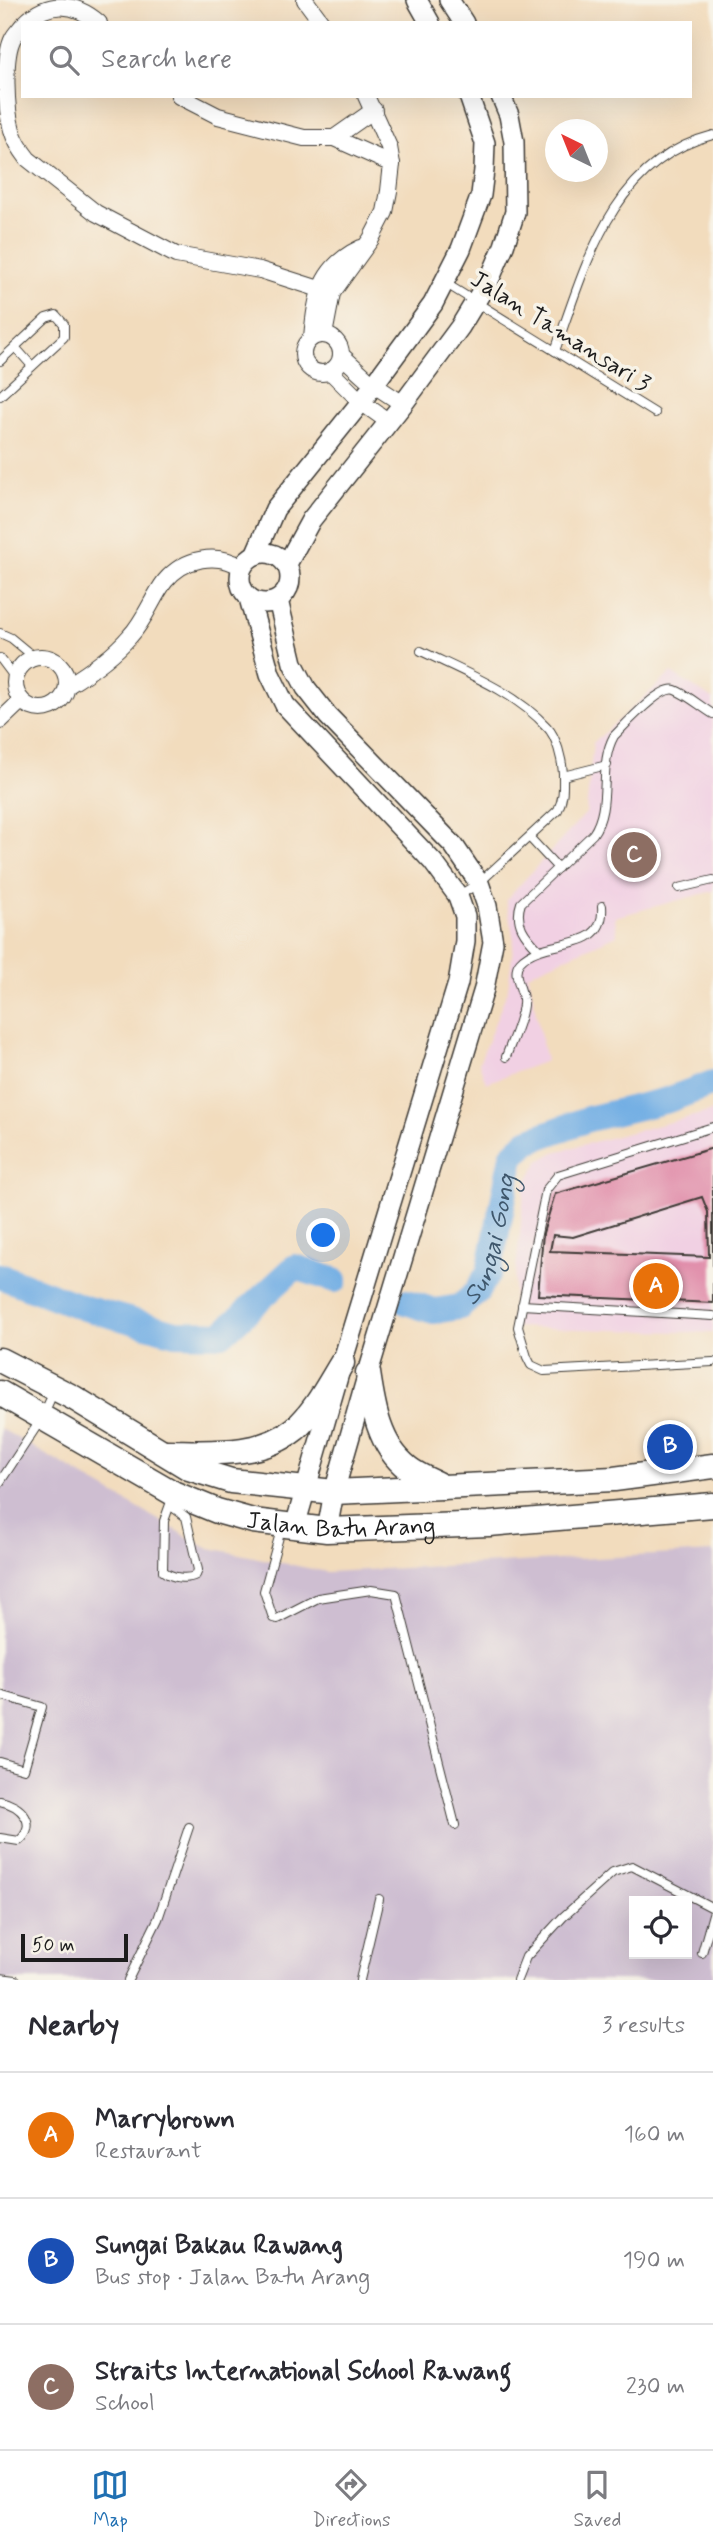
<!DOCTYPE html>
<meta charset="utf-8">
<style>
body{margin:0;font-family:Mynerve,sans-serif;background:#f2f2f3;color:#2b2b33}
.controls{position:absolute;right:21px;bottom:21px;display:grid;overflow:hidden;border-radius:0px;box-shadow:0 7px 28px #0002}
.controls button{width:63px;height:63px;display:grid;place-items:center;padding:0;border:0;border-bottom:2px solid #e1e1e2;background:#fff;color:#2b2b33;font:35px sans-serif}
.compass{position:absolute;left:545px;top:119px;width:63px;height:63px;border-radius:50%;background:#fff;box-shadow:0 7px 28px #0002;rotate:317deg}
.scale{position:absolute;left:21px;bottom:18px;width:107px;box-sizing:border-box;padding-left:7px;border:4px solid #1c1c1c;border-top:0;font-size:19px;line-height:24px;white-space:nowrap;color:#1c1c1c;-webkit-text-stroke:5px #f7f3e8;paint-order:stroke}
.you{position:absolute;left:324px;top:1236px;width:24px;height:24px;margin:-18px;border:5px solid #fff;border-radius:50%;background:#1a73e8;box-shadow:0 0 0 10px #1a73e833}
.badge{display:grid;place-items:center;width:46px;height:46px;border-radius:50%;background:#1f6fb2;color:#fff;font-size:23px;font-weight:700}
.pin{position:absolute;translate:-50% -50%;border:4px solid #fff;box-shadow:0 2px 7px #0006}
.list{margin:0;padding:0;list-style:none}
h2{display:flex;justify-content:space-between;align-items:center;height:91px;margin:0;padding:0 28px;font-size:30px}
h2 small{font-size:23px;font-weight:400;color:#7c7c81}
.list li{display:grid;grid-template-columns:46px 1fr auto;gap:21px;align-items:center;box-sizing:border-box;height:126px;padding:0 28px;border-top:2px solid #e1e1e2}
.list b{display:block;font-size:26px;white-space:nowrap}
.list p{margin:0;font-size:23px;white-space:nowrap;color:#7c7c81}
.list em{font-size:23px;font-style:normal;color:#7c7c81}
.icon{flex:none;width:38px;height:38px;fill:none;stroke:currentColor;stroke-width:2;stroke-linecap:round;stroke-linejoin:round}
.map{position:relative;flex:none;width:713px;height:1980px;overflow:hidden}
.search{position:absolute;background:#fff;box-shadow:0 7px 28px #0002;left:21px;right:21px;top:21px;height:77px;display:flex;align-items:center;gap:18px;box-sizing:border-box;padding:0 24px;border-radius:0px;color:#7c7c81;font-size:26px}
.sheet{height:469px;background:#fff}
nav{display:flex;justify-content:space-around;align-items:center;box-sizing:border-box;height:98px;border-top:2px solid #e1e1e2;background:#fff;font-size:19px;color:#7c7c81}
nav a{display:grid;justify-items:center;gap:4px}
nav .on{color:#1f6fb2}
.map>svg:first-child{display:block}
.built{fill:#f1d0e3}
.industrial{fill:#cebed1;fill-rule:evenodd}
.lines{fill:none;stroke-linecap:round;stroke-linejoin:round}
.river{stroke:#73afe4;stroke-width:26}
.building{fill:#e08ba9;fill-rule:evenodd}
.service-casing{stroke:#3c3934;stroke-width:10}
.minor-casing{stroke:#3c3934;stroke-width:18}
.tertiary-casing{stroke:#3c3934;stroke-width:22}
.primary-casing{stroke:#3c3934;stroke-width:27}
.service{stroke:#fff;stroke-width:8}
.minor{stroke:#fff;stroke-width:16}
.tertiary{stroke:#fff;stroke-width:19}
.primary{stroke:#fff;stroke-width:24}
.labels{text-anchor:middle;dominant-baseline:central;stroke-width:7;stroke-linejoin:round;paint-order:stroke}
.street-label{font-size:24px;fill:#1c1c1c;stroke:#f7f3e8}
.water-label{font-size:26px;font-style:italic;fill:#3f576c;stroke:#f7f3e8}
</style>
<div class="map">
<svg width="713" height="1980" viewBox="0 0 713 1980">
<rect width="100%" height="100%" fill="#f7f3e8"/>
<filter id="ink" filterUnits="userSpaceOnUse"><feTurbulence type="fractalNoise" baseFrequency=".0143" numOctaves="2"/><feDisplacementMap in="SourceGraphic" scale="14" xChannelSelector="R" yChannelSelector="G"/><feConvolveMatrix kernelMatrix="1 2 1 2 8 2 1 2 1" color-interpolation-filters="sRGB"/></filter>
<filter id="wash" filterUnits="userSpaceOnUse"><feTurbulence type="fractalNoise" baseFrequency=".00686" numOctaves="4" result="noise"/><feDisplacementMap in="SourceGraphic" scale="28" xChannelSelector="R" yChannelSelector="G"/><feGaussianBlur stdDeviation="1.57" result="paint"/><feColorMatrix in="noise" values="0 0 0 0 0 0 0 0 0 0 0 0 0 0 0 0 0 1.4 0 .05"/><feComposite in="paint" operator="in"/></filter>
<g filter="url(#wash)">
<rect width="100%" height="100%" fill="#f2dcbd"/>
<!-- built -->
<g class="built">
<polygon points="671,673 713,699 713,891 615,917 617,935 528,974 546,1061 486,1083 479,1063 508,989 514,940 506,900 586,813 593,743"/>
<polygon points="713,1111 713,1333 510,1327 525,1185 539,1161 555,1152"/>
</g>
<!-- industrial -->
<path class="industrial" d="M0,1428l205,119 122,25 386,-20v428h-713zM634,1901h53v53h-53z"/>
<g class="lines">
<!-- river -->
<g class="river">
<polyline points="0,1276 84,1308 176,1333 222,1334 295,1267 335,1280"/>
<path id="s1" d="M406,1302l28,9 26,-4 16,-14 13,-21 23,-116 16,-15 60,-22 80,-19 45,-17"/>
</g>
</g>
<g id="blocks">
<!-- building -->
<path class="building" d="M713,1148v155l-175,-8 5,-62 12,-39zM702,1197l6,15 1,45 -159,-6 3,-16 20,2z"/>
</g>
</g>
<g filter="url(#ink)">
<use href="#blocks" fill-opacity="0" stroke="#3c3934" stroke-width="2"/>
<g class="lines">
<defs>
<g id="service">
<polyline points="445,283 655,413"/>
<polyline points="15,347 32,366"/>
<path d="M555,351c31,-87 57,-190 158,-216"/>
<polyline points="0,361 46,318 56,315 64,324 64,337 0,396"/>
<polyline points="0,633 11,638 34,657"/>
<path d="M421,651c43,21 93,40 126,76 10,10 15,33 16,46 0,15 1,24 -5,37l-79,73 -21,13"/>
<polyline points="0,658 15,678"/>
<polyline points="563,776 607,765"/>
<polyline points="530,838 558,868"/>
<polyline points="679,888 713,880"/>
<path d="M539,950c-14,-14 -25,-27 -18,-47l72,-69c20,-29 4,-68 21,-98 11,-11 47,-51 61,-46 13,5 26,17 38,24"/>
<path d="M506,1057c5,-15 19,-44 17,-58 -1,-11 -12,-27 -3,-37 24,-27 86,-6 82,-56"/>
<polyline points="713,1127 558,1175 546,1190 518,1327 527,1357 531,1365 544,1371 713,1362"/>
<polyline points="522,1305 713,1316"/>
<polyline points="0,1482 42,1418 54,1391"/>
<path d="M171,1506l15,11 12,53 -2,5c-9,5 -24,3 -33,-4l1,-50 9,-25"/>
<polyline points="282,1526 264,1591 273,1618 277,1619 318,1598 371,1590 396,1594 455,1825"/>
<polyline points="0,1695 42,1707 24,1769 0,1762"/>
<path d="M0,1801c21,4 39,23 19,40l-19,-3"/>
<polyline points="702,1953 713,1914"/>
<polyline points="0,1978 16,1980"/>
<polyline points="128,1980 158,1919 189,1827"/>
<polyline points="360,1980 379,1899"/>
<polyline points="517,1980 526,1957 563,1917 613,1872 632,1866 713,1908"/>
</g>
<g id="minor">
<polyline points="305,0 322,23"/>
<path d="M25,23c23,-23 50,-21 74,0"/>
<path d="M23,25c-3,4 -8,9 -10,13 -10,19 -7,72 -1,92 3,11 9,20 16,29l68,54 80,42 84,15 72,23"/>
<polyline points="179,96 218,116 304,138 334,138 392,164"/>
<polyline points="334,138 374,110"/>
<polyline points="324,335 332,293 371,239 385,212 389,191 392,164 389,147 366,96"/>
<circle cx="322" cy="354" r="19"/>
<path d="M312,337c4,-40 8,-70 49,-89"/>
<polyline points="341,355 374,385 403,404"/>
<polyline points="330,371 361,402 389,422"/>
<circle cx="41" cy="683" r="26"/>
<path d="M67,686c23,-14 45,-29 63,-50 15,-16 22,-38 35,-55 19,-23 52,-30 78,-13"/>
<polyline points="0,721 21,701"/>
</g>
<g id="tertiary">
<polyline points="417,0 430,23"/>
<polyline points="449,0 464,23"/>
<circle cx="265" cy="578" r="25"/>
<polyline points="255,555 275,509 361,402 433,304 461,249 481,195 484,170 485,143 469,96"/>
<polyline points="287,564 311,520 403,404 460,327 491,276 504,246 515,212 514,142 509,115 501,96"/>
<polyline points="249,598 270,674 285,705 433,862 458,896 465,916 465,941 458,983 342,1363 295,1526"/>
<polyline points="278,600 293,663 306,688 328,716 454,846 479,883 487,906 493,942 484,989 368,1373 334,1492 327,1530"/>
</g>
<g id="primary">
<polyline points="0,1360 74,1398 189,1468 231,1481 334,1492 614,1479 713,1466"/>
<path d="M368,1373c5,34 11,73 40,95 10,8 24,13 35,19"/>
<path id="s2" d="M0,1393l173,100 44,18 36,10 74,9 162,-6 224,-19"/>
<path d="M164,1452c43,0 95,6 131,-23 20,-17 34,-45 47,-66"/>
</g>
</defs>
<!-- service casing -->
<use href="#service" class="service-casing"/>
<!-- minor casing -->
<use href="#minor" class="minor-casing"/>
<!-- tertiary casing -->
<use href="#tertiary" class="tertiary-casing"/>
<!-- primary casing -->
<use href="#primary" class="primary-casing"/>
<!-- service -->
<use href="#service" class="service"/>
<!-- minor -->
<use href="#minor" class="minor"/>
<!-- tertiary -->
<use href="#tertiary" class="tertiary"/>
<!-- primary -->
<use href="#primary" class="primary"/>
</g>
</g>
<g class="labels">
<!-- street labels -->
<g class="street-label">
<text transform="translate(560 332) rotate(32)">Jalan Tamansari 3</text>
<text stroke="none"><textPath href="#s2" startOffset="373">Jalan Batu Arang</textPath></text>
</g>
<!-- water labels -->
<g class="water-label">
<text stroke="none"><textPath href="#s1" startOffset="133">Sungai Gong</textPath></text>
</g>
</g>
</svg>
<div class="controls">
<button><svg class="icon" aria-label="locate" viewBox="0 0 24 24"><circle cx="12" cy="12" r="6"/><path d="M12 2v4M12 18v4M2 12h4M18 12h4"/></svg></button>
</div>
<svg class="compass" viewBox="-18 -18 36 36"><path d="M0-13l5 13h-10z" fill="#e53935"/><path d="M0 13l5-13h-10z" fill="#7c7c81"/></svg>
<div class="scale">50 m</div>
<div class="you"></div>
<div class="pin badge" style="left:656px;top:1286px;background:#e8710a">A</div>
<div class="pin badge" style="left:670px;top:1447px;background:#1a4fb4">B</div>
<div class="pin badge" style="left:634px;top:855px;background:#8d6e63">C</div>
<div class="search"><svg class="icon" aria-label="search" viewBox="0 0 24 24"><circle cx="10" cy="10" r="6"/><path d="M15 15l6 6"/></svg>Search here</div>
</div>
<section class="sheet">
<h2>Nearby<small>3 results</small></h2>
<ul class="list">
<li><span class="badge" style="background:#e8710a">A</span><div><b>Marrybrown</b><p>Restaurant</p></div><em>160 m</em></li>
<li><span class="badge" style="background:#1a4fb4">B</span><div><b>Sungai Bakau Rawang</b><p>Bus stop · Jalan Batu Arang</p></div><em>190 m</em></li>
<li><span class="badge" style="background:#8d6e63">C</span><div><b>Straits International School Rawang</b><p>School</p></div><em>230 m</em></li>
</ul>
</section>
<nav>
<a class="on"><svg class="icon" aria-label="map" viewBox="0 0 24 24"><path d="M3 6l6-2 6 2 6-2v14l-6 2-6-2-6 2zM9 4v14M15 6v14"/></svg>Map</a>
<a><svg class="icon" aria-label="directions" viewBox="0 0 24 24"><path d="M12 3l9 9-9 9-9-9zM9 14v-3h6M13 9l2 2-2 2"/></svg>Directions</a>
<a><svg class="icon" aria-label="saved" viewBox="0 0 24 24"><path d="M7 4h10v16l-5-4-5 4z"/></svg>Saved</a>
</nav>
